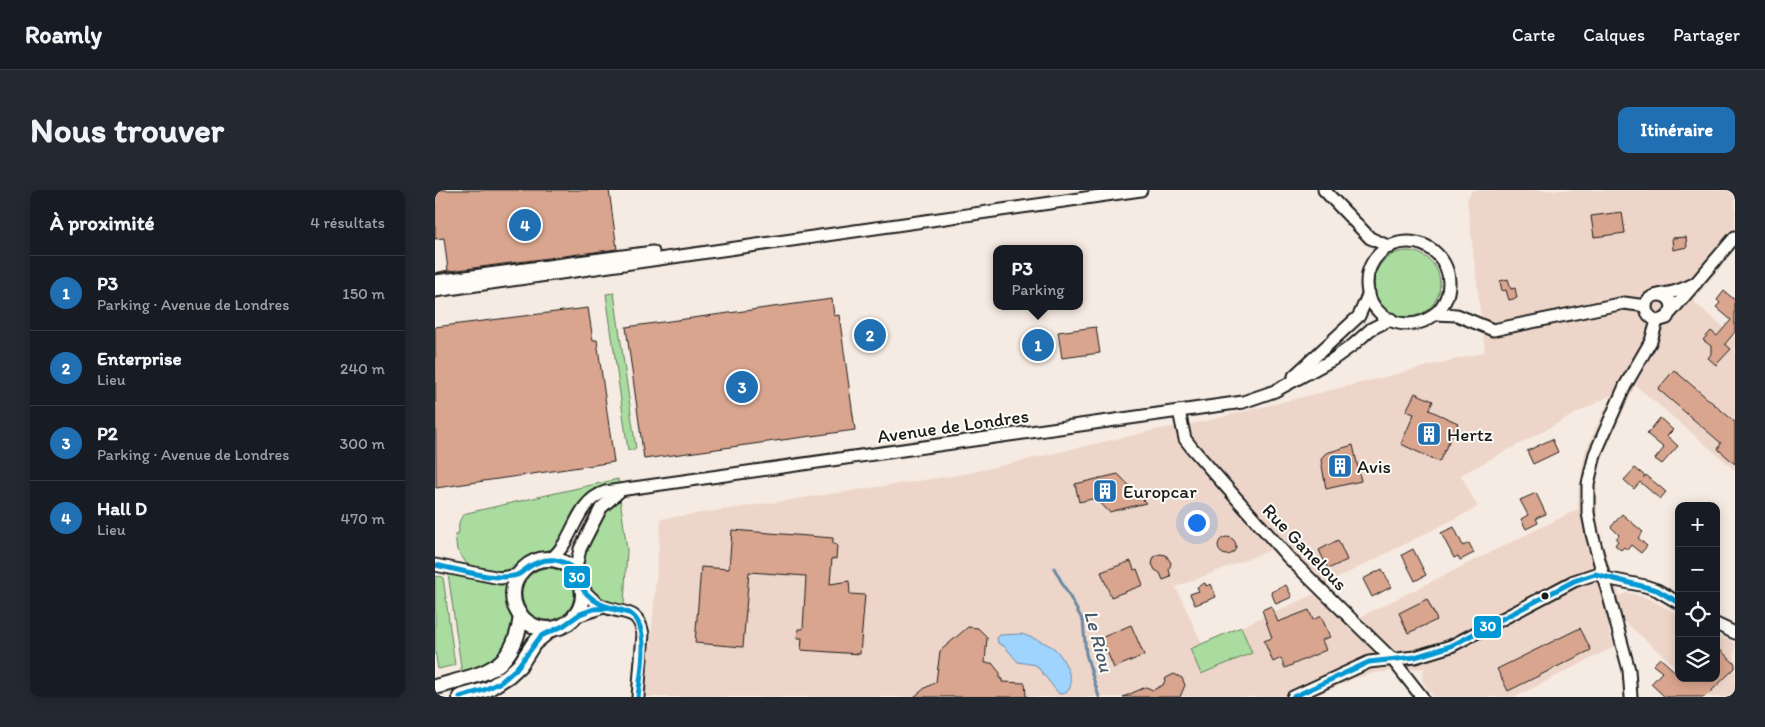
<!DOCTYPE html>
<html lang="fr">
<meta charset="utf-8">
<style>
body{margin:0;font-family:Itim,sans-serif;background:#242831;color:#f1f3f6}
.controls{position:absolute;right:15px;bottom:15px;display:grid;overflow:hidden;border-radius:10px;box-shadow:0 2px 12px #0003}
.controls button{width:45px;height:45px;display:grid;place-items:center;padding:0;border:0;border-bottom:1px solid #363941;background:#171b24;color:#f1f3f6;font:25px sans-serif}
.you{position:absolute;left:761px;top:332px;width:18px;height:18px;margin:-12px;border:4px solid #fff;border-radius:50%;background:#1a73e8;box-shadow:0 0 0 8px #1a73e833}
.badge{display:grid;place-items:center;width:32px;height:32px;border-radius:50%;background:#1f6fb2;color:#fff;font-size:16px;font-weight:700}
.pin{position:absolute;translate:-50% -50%;border:2px solid #fff;box-shadow:0 1px 5px #0006}
.popup{position:absolute;left:558px;top:55px;width:90px;height:65px;box-sizing:border-box;display:grid;place-content:center;border-radius:10px;background:#171b24;filter:drop-shadow(0 1px 4px #0005);font-size:16px;white-space:nowrap;color:#9ea1a6}
.popup b{font-size:19px;color:#f1f3f6}
.popup::after{content:'';position:absolute;left:50%;top:100%;margin-left:-10px;border:10px solid transparent;border-top-color:#171b24}
.list{margin:0;padding:0;list-style:none}
h2{display:flex;justify-content:space-between;align-items:center;height:65px;margin:0;padding:0 20px;font-size:21px}
h2 small{font-size:16px;font-weight:400;color:#9ea1a6}
.list li{display:grid;grid-template-columns:32px 1fr auto;gap:15px;align-items:center;box-sizing:border-box;height:75px;padding:0 20px;border-top:1px solid #363941}
.list b{display:block;font-size:19px;white-space:nowrap}
.list p{margin:0;font-size:16px;white-space:nowrap;color:#9ea1a6}
.list em{font-size:16px;font-style:normal;color:#9ea1a6}
.icon{flex:none;width:28px;height:28px;fill:none;stroke:currentColor;stroke-width:2;stroke-linecap:round;stroke-linejoin:round}
.map{position:relative;flex:none;width:1300px;height:507px;overflow:hidden;border-radius:10px}
header{display:flex;align-items:center;gap:30px;box-sizing:border-box;height:70px;padding:0 25px;background:#171b24;border-bottom:1px solid #363941}
header strong{font-size:24px}
nav{display:flex;gap:28px;margin-inline-start:auto;font-size:18px}
.intro{display:flex;align-items:center;justify-content:space-between;box-sizing:border-box;height:120px;padding:0 30px}
h1{margin:0;font-size:35px}
.button{padding:12px 22px;border-radius:10px;background:#1f6fb2;color:#fff;font-size:18px;font-weight:700}
main{display:flex;gap:30px;padding:0 30px}
aside{flex:1;background:#171b24;border-radius:10px;box-shadow:0 2px 12px #0003}
.map>svg:first-child{display:block}
.built{fill:#edd6c9;fill-rule:evenodd}
.green{fill:#a9dc9e;stroke:#627c5d}
.water{fill:#9fd4fe;stroke:#6b8aa4}
.lines{fill:none;stroke-linecap:round;stroke-linejoin:round}
.stream{stroke:#6b8aa4;stroke-width:3}
.building{fill:#d9a58e;stroke:#1c1c1c}
.minor-casing{stroke:#1c1c1c;stroke-width:15}
.major-casing{stroke:#1c1c1c;stroke-width:18}
.minor{stroke:#fdfcf7;stroke-width:11}
.major{stroke:#fdfcf7;stroke-width:14}
.bus-1-casing{stroke:#fdfcf7;stroke-width:9}
.bus-1{stroke:#0098d4;stroke-width:5}
.bus-dot{fill:#1c1c1c;stroke:#fdfcf7;stroke-width:2}
.labels{text-anchor:middle;dominant-baseline:central;stroke-width:4;stroke-linejoin:round;paint-order:stroke}
.street-label{font-size:19px;fill:#1c1c1c;stroke:#fdfcf7}
.poi-label{font-size:19px;fill:#1c1c1c;stroke:#fdfcf7;text-anchor:start}
.water-label{font-size:20px;font-style:italic;fill:#4a5c6b;stroke:#fdfcf7}
.line-badge{stroke:#fdfcf7;stroke-width:2}
.badge-label{font-size:14px;text-anchor:middle;font-weight:bold;fill:#fff}
</style>
<header>
<strong>Roamly</strong>
<nav><a>Carte</a><a>Calques</a><a>Partager</a></nav>
</header>
<div class="intro"><h1>Nous trouver</h1><a class="button">Itinéraire</a></div>
<main>
<aside>
<h2>À proximité<small>4 résultats</small></h2>
<ul class="list">
<li><span class="badge">1</span><div><b>P3</b><p>Parking · Avenue de Londres</p></div><em>150 m</em></li>
<li><span class="badge">2</span><div><b>Enterprise</b><p>Lieu</p></div><em>240 m</em></li>
<li><span class="badge">3</span><div><b>P2</b><p>Parking · Avenue de Londres</p></div><em>300 m</em></li>
<li><span class="badge">4</span><div><b>Hall D</b><p>Lieu</p></div><em>470 m</em></li>
</ul>
</aside>
<div class="map">
<svg width="1300" height="507" viewBox="0 0 1300 507">
<rect width="100%" height="100%" fill="#f6ebe2"/>
<filter id="ink" filterUnits="userSpaceOnUse"><feTurbulence type="fractalNoise" baseFrequency=".02" numOctaves="2"/><feDisplacementMap in="SourceGraphic" scale="10" xChannelSelector="R" yChannelSelector="G"/><feConvolveMatrix kernelMatrix="1 2 1 2 8 2 1 2 1" color-interpolation-filters="sRGB"/></filter>
<g filter="url(#ink)">
<!-- built -->
<g class="built">
<path d="M1037,0h263v59l-42,52 42,36v133l-100,-85 -31,69 -8,27 1,35 7,31 16,49 7,-4 23,7 29,16v55l-54,-48 -17,6 6,19 -99,50h-82l-11,-17 2,-12 -49,5 -22,6 -40,18h-667l15,-178 303,-45 195,-45 38,-6 288,-71 -18,-153zM1176,205l-26,57 -7,41v16l-218,108 -36,-32 154,-78 -17,-32zM836,360l44,44 -113,50 -26,-57z"/>
<polygon points="1281,444 1300,453 1300,507 1274,507 1253,488 1281,488"/>
</g>
<!-- green -->
<g class="green">
<circle cx="972" cy="94" r="33"/>
<polygon points="179,103 201,259 193,260 171,104"/>
<path d="M183,289l1,6 -33,13 -11,12 -14,29 -9,10 -23,6 -21,15 -14,1 -22,-4 -5,-3 -10,-14 -2,-16 4,-1c-1,-9 0,-16 8,-20z"/>
<path d="M185,308l7,52 -3,55c-8,-3 -17,-3 -24,-7 -12,-8 -19,-36 -14,-49l3,1 -2,-3 18,-37z"/>
<circle cx="113" cy="404" r="26"/>
<path d="M13,383l58,11c-1,15 2,21 6,35 4,16 -7,35 -21,44 -9,5 -20,8 -29,11z"/>
<polygon points="0,386 8,387 20,475 3,479 0,461"/>
<polygon points="806,437 817,463 766,484 755,459"/>
</g>
<!-- water -->
<path class="water" d="M587,444c10,4 24,8 33,15 9,8 28,45 4,45l-23,-29 -18,-3 -13,-15 -7,-4 -1,-5 3,-3z"/>
<g class="lines">
<!-- stream -->
<polyline class="stream" points="619,378 648,431 651,464 664,507"/>
</g>
<!-- building -->
<g class="building">
<polygon points="0,0 174,0 182,59 0,83 13,80 9,48 0,49"/>
<polygon points="1187,22 1190,43 1159,47 1156,26"/>
<polygon points="1251,47 1252,57 1238,60 1237,48"/>
<polygon points="1073,89 1076,99 1080,98 1082,108 1074,110 1071,100 1067,101 1065,91"/>
<polygon points="1289,101 1300,110 1300,142 1290,154 1296,159 1281,175 1273,168 1276,164 1276,156 1268,150 1276,141 1282,146 1296,130 1281,117 1285,113 1282,110"/>
<polygon points="397,109 399,126 404,125 420,240 209,269 191,137"/>
<polygon points="153,118 158,150 162,150 179,272 1,298 0,137"/>
<polygon points="661,137 665,163 627,168 623,142"/>
<polygon points="1239,180 1300,232 1300,274 1283,259 1286,253 1223,199"/>
<polygon points="980,203 998,211 994,220 1023,233 1004,272 966,254 979,224 971,221"/>
<polygon points="1225,228 1238,240 1232,246 1243,256 1227,274 1220,269 1229,258 1212,244"/>
<polygon points="1117,249 1123,262 1098,274 1092,261"/>
<polygon points="918,255 926,291 891,299 886,270 888,266 891,263"/>
<polygon points="1200,278 1210,286 1208,288 1211,285 1231,302 1225,309 1205,292 1199,299 1189,290"/>
<polygon points="683,284 711,313 674,322 661,308 644,312 640,294"/>
<polygon points="1101,303 1111,324 1101,328 1103,333 1091,339 1086,329 1093,325 1085,310"/>
<polygon points="1187,324 1208,342 1203,348 1212,356 1206,363 1196,355 1192,360 1189,357 1186,360 1180,355 1183,351 1181,349 1184,345 1176,337"/>
<polygon points="1019,337 1028,356 1034,353 1039,363 1025,370 1023,366 1019,368 1006,343"/>
<polygon points="297,340 398,348 398,354 402,355 401,369 397,368 395,394 414,391 415,404 430,405 425,464 366,460 367,448 362,448 363,439 368,439 371,386 314,382 308,457 260,453 266,377 294,379"/>
<circle cx="792" cy="356" r="9"/>
<polygon points="903,350 912,370 893,379 884,360"/>
<polygon points="978,359 991,385 980,391 967,365"/>
<polygon points="725,364 731,365 736,373 734,380 736,387 728,390 725,383 720,380 717,374 719,367"/>
<polygon points="696,371 699,380 702,379 708,395 676,407 666,382"/>
<polygon points="947,379 956,397 937,407 928,389"/>
<polygon points="770,393 771,396 776,394 781,407 760,415 755,404 764,401 762,397"/>
<polygon points="851,395 857,407 841,414 836,402"/>
<polygon points="992,409 1002,430 973,443 964,423"/>
<polygon points="836,416 843,432 874,420 878,430 886,426 895,447 887,450 891,460 850,478 846,468 838,472 829,451 837,448 827,420"/>
<polygon points="696,435 709,465 679,478 666,448"/>
<polygon points="533,437 543,438 552,447 550,473 557,473 565,483 565,489 567,489 567,492 590,493 591,507 479,507 490,498 501,492 505,461"/>
<polygon points="1145,438 1156,460 1073,501 1062,479"/>
<polygon points="1281,456 1300,474 1300,478 1270,507 1230,507 1216,494 1227,482 1218,475 1225,468 1244,485 1244,488 1281,488"/>
<polygon points="739,484 747,488 750,495 745,507 688,507 711,497 718,500 728,495 731,488"/>
</g>
<g class="lines">
<defs>
<g id="minor">
<polyline points="889,0 935,48 955,57"/>
<circle cx="973" cy="93" r="41"/>
<polyline points="0,91 218,62"/>
<polyline points="0,101 706,0"/>
<path d="M1225,105c8,1 12,6 12,13l-5,10 -10,3c-6,-3 -10,-6 -11,-12 -2,-16 17,-14 27,-17 8,-2 15,-5 23,-9"/>
<polyline points="1236,122 1300,47"/>
<polyline points="999,124 1022,125 1058,140 1189,113 1211,116"/>
<polyline points="859,186 924,126 934,103"/>
<polyline points="744,221 750,249 757,258 853,367 958,470 987,507"/>
<path d="M116,369c5,-4 9,-9 13,-15 12,-19 17,-44 41,-52l638,-90 32,-11 57,-31 21,-15 18,-16 20,-10"/>
<polyline points="0,375 65,388 84,385"/>
<polyline points="140,382 145,359 166,318 185,301"/>
<path d="M148,400c6,5 11,12 18,15 19,11 37,0 42,29l-5,63"/>
<polyline points="139,427 169,417"/>
<polyline points="1281,434 1300,443"/>
<polyline points="858,507 934,472 980,467 1016,456 1139,391 1160,384 1175,389 1210,396 1222,400 1244,413"/>
<polyline points="1196,507 1194,480 1157,344 1153,323 1153,294 1160,264 1190,196 1216,151 1222,131"/>
</g>
<g id="major">
<circle cx="113" cy="404" r="35"/>
<path d="M0,497c47,-13 79,-15 86,-71"/>
<polyline points="25,507 53,499 73,486 85,475 99,453 116,439"/>
</g>
</defs>
<!-- minor casing -->
<use href="#minor" class="minor-casing"/>
<!-- major casing -->
<use href="#major" class="major-casing"/>
<!-- minor -->
<use href="#minor" class="minor"/>
<!-- major -->
<use href="#major" class="major"/>
<defs>
<g id="bus-1">
<path d="M0,375c22,4 61,17 82,10 4,-1 6,-4 9,-6 8,-6 18,-10 29,-9 25,4 19,22 32,34 14,14 23,12 40,18 26,10 13,64 11,85"/>
<polyline points="25,507 49,500 66,492 81,479 106,446 128,436 145,424 159,419 173,418 194,423"/>
<polyline points="858,507 934,472 980,467 1016,456 1139,391 1160,384 1222,400 1244,413"/>
</g>
</defs>
<!-- bus-1 casing -->
<use href="#bus-1" class="bus-1-casing"/>
<!-- bus-1 -->
<use href="#bus-1" class="bus-1"/>
</g>
</g>
<!-- icons -->
<defs>
<symbol id="building-square" viewBox="-11 -11 22 22"><rect x="-9" y="-9" width="18" height="18" rx="4" fill="#1f6fb2" stroke="#fdfcf7"/><path d="M-4-6H4V6H1V3H-1V6H-4ZM-2.5-4.3h1.7v1.8h-1.7ZM.8-4.3h1.7v1.8H.8ZM-2.5-1h1.7V.8h-1.7ZM.8-1h1.7V.8H.8Z" fill="#fff"/></symbol>
</defs>
<g fill-rule="evenodd">
<use href="#building-square" x="980" y="230" width="28" height="28"/>
<use href="#building-square" x="891" y="262" width="28" height="28"/>
<use href="#building-square" x="656" y="287" width="28" height="28"/>
</g>
<!-- markers -->
<circle class="bus-dot" cx="1110" cy="406" r="4.5"/>
<g class="labels">
<!-- street labels -->
<g class="street-label">
<text transform="translate(518 236) rotate(-8)">Avenue de Londres</text>
<text transform="translate(870 357) rotate(46)">Rue Ganelous</text>
</g>
<!-- poi labels -->
<g class="poi-label">
<text x="1012" y="244">Hertz</text>
<text x="922" y="276">Avis</text>
<text x="688" y="301">Europcar</text>
</g>
<!-- water labels -->
<g class="water-label">
<text transform="translate(664 451) rotate(75)">Le Riou</text>
</g>
</g>
<g class="line-badge">
<rect x="128" y="375" width="28" height="24" rx="5" fill="#0098d4"/>
<rect x="1038" y="425" width="29" height="24" rx="5" fill="#0098d4"/>
</g>
<g class="badge-label">
<text x="142" y="392">30</text>
<text x="1053" y="441">30</text>
</g>
</svg>
<div class="controls">
<button>+</button>
<button>−</button>
<button><svg class="icon" aria-label="locate" viewBox="0 0 24 24"><circle cx="12" cy="12" r="6"/><path d="M12 2v4M12 18v4M2 12h4M18 12h4"/></svg></button>
<button><svg class="icon" aria-label="layers" viewBox="0 0 24 24"><path d="M12 4l9 5-9 5-9-5zM3 14l9 5 9-5"/></svg></button>
</div>
<div class="you"></div>
<div class="pin badge" style="left:603px;top:155px">1</div>
<div class="popup"><b>P3</b>Parking</div>
<div class="pin badge" style="left:435px;top:145px">2</div>
<div class="pin badge" style="left:307px;top:197px">3</div>
<div class="pin badge" style="left:90px;top:35px">4</div>
</div>
</main>
